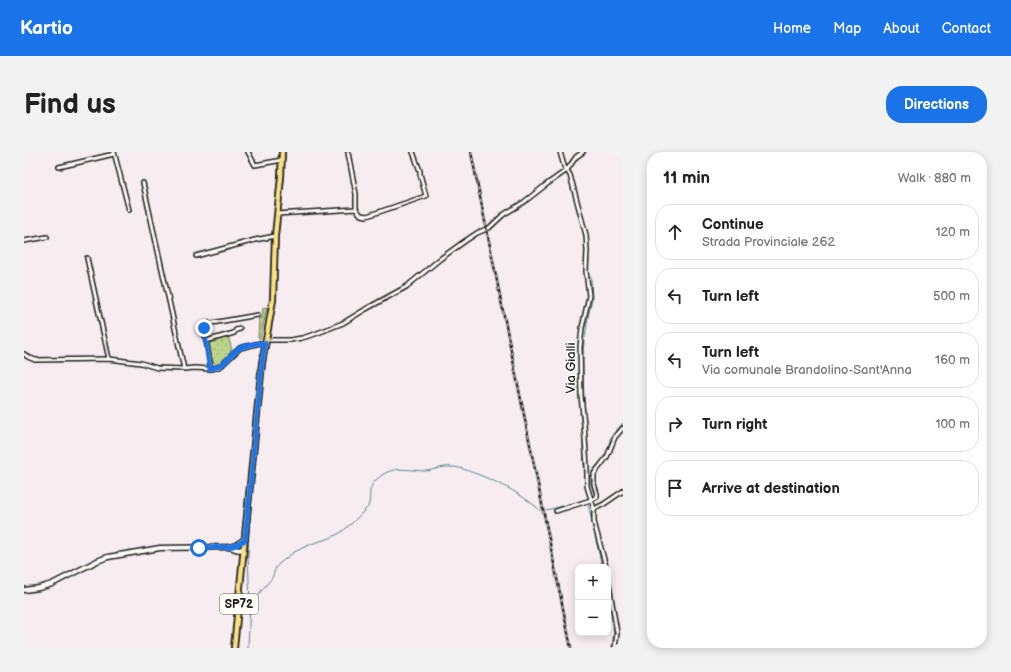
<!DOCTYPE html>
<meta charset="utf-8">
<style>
body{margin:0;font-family:"Balsamiq Sans",sans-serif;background:#f2f2f2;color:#222}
.controls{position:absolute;right:12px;bottom:12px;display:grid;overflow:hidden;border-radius:8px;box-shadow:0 2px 10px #0003}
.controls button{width:36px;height:36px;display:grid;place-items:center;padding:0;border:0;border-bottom:1px solid #e0e0e0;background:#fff;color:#222;font:20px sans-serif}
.stop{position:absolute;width:12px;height:12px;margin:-9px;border:3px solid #1a73e8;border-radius:50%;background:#fff}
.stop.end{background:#1a73e8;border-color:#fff;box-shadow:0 1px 4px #0008}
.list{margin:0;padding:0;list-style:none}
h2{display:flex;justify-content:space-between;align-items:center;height:52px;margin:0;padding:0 16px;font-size:17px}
h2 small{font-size:13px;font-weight:400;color:#767676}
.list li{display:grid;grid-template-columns:26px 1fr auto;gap:12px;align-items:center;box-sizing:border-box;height:56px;margin:0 8px 8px;padding:0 8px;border:1px solid #e0e0e0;border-radius:16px}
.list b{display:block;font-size:15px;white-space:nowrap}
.list p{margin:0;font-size:13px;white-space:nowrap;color:#767676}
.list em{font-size:13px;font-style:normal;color:#767676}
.icon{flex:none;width:22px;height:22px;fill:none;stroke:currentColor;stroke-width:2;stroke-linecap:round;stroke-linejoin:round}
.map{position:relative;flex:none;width:599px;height:496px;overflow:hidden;border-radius:16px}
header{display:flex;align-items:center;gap:24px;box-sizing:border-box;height:56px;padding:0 20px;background:#1a73e8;color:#fff}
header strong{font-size:19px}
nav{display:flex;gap:22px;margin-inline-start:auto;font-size:14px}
.intro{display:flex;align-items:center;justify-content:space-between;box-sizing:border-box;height:96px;padding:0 24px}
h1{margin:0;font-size:28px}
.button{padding:10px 18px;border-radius:16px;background:#1a73e8;color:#fff;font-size:14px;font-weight:700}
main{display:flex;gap:24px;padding:0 24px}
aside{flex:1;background:#fff;border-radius:16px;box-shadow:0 2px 10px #0003}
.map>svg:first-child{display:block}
.grass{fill:url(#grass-dots);stroke:#6b7854}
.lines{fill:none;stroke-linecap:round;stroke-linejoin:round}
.stream{stroke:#55828f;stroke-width:1}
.street-casing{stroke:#1c1c1c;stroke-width:6}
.secondary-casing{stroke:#1c1c1c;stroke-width:7}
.primary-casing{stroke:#1c1c1c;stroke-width:8}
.street{stroke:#fdfcf7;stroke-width:3}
.secondary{stroke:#fdfcf7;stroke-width:4}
.primary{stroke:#f9e181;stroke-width:4.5}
.rail-casing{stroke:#1c1c1c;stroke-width:2.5}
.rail{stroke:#fdfcf7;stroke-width:1;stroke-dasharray:3;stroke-linecap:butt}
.route{stroke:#1a73e8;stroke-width:5}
.labels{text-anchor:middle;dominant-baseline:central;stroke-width:3;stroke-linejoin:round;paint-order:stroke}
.shield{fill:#fdfcf7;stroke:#605f5e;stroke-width:1}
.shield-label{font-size:12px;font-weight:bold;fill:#1c1c1c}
.street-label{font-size:13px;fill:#1c1c1c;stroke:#fdfcf7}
</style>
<header>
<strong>Kartio</strong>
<nav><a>Home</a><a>Map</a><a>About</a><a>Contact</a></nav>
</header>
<div class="intro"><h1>Find us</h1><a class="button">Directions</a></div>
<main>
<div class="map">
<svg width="599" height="496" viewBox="0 0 599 496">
<defs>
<pattern id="grass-dots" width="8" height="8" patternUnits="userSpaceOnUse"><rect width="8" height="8" fill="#bad48c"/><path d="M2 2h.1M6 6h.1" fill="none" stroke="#9fb578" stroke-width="1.8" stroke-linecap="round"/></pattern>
</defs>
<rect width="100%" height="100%" fill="#f7edf0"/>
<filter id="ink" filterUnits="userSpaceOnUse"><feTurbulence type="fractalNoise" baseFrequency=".025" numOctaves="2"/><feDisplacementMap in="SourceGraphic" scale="8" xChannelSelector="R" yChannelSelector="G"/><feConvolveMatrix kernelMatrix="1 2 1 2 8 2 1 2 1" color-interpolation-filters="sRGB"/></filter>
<g filter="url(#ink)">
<!-- grass -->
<g class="grass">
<polygon points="243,155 236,187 234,185 235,166 238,166 239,156"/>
<path d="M204,184l4,14c-4,6 -9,13 -16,15l-3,-4h-3l-2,-19z"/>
</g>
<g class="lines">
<!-- stream -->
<g class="stream">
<polyline points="249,77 251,62"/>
<polyline points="561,186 564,165 568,147 567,125"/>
<path d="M560,189c-2,24 -1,46 1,70"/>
<polyline points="235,216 238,193 246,150 248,120"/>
<polyline points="556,261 558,275 561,331"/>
<polyline points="570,344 570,342 567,332 567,323 568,319 580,305 584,298 586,287 589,282 599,271"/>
<polyline points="563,347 578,415"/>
<polyline points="522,358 531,356 564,347"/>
<polyline points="584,441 590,479 588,496"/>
<path d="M226,449l6,-1 5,-9 11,-13 4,-11 4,-4 14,-11 17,-8 19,-6 10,-5 10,-8 18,-18c4,-11 -2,-18 9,-28 15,-14 29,-9 47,-8 9,0 17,-5 27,-4 9,0 17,4 26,7 23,9 45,20 64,37"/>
<polyline points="224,496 226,451 224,405 225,379 233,289"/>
</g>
<defs>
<g id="street">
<polyline points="90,0 105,58"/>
<polyline points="224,0 231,13 258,8"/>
<polyline points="536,0 540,14 546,23 562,83 563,99 562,119 565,144 558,176 556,195 557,244 560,272 563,315 563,334 570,357 570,370 582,415"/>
<polyline points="324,1 332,42 332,57"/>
<polyline points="35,15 90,2"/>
<polyline points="119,31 160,217"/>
<polyline points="253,62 332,57 337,63 343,64 402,44 396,22 396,19 389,0"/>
<polyline points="0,89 23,85"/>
<polyline points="172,104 231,88 251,84"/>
<polyline points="63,106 85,207"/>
<polyline points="241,188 266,188 278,186 291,182 319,171 342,157 382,135 416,107 441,89 453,81 465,76 479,63 500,50 523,32 543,18 552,5 559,0"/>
<polyline points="182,189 210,181 212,178 216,177"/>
<polyline points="0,202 4,205 11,208 85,207 117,211 133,216 160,217 170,216 187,217 192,216 197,214 216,196 236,191 241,191"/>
<polyline points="187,217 180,176 182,172 234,163"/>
<polyline points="570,357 580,352 599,339"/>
<polyline points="532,359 567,348 573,345 573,342 570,332 570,322 583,305 591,285 599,276"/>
<polyline points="584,427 593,481 591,496"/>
</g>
<g id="secondary">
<path d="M206,395c5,2 11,5 14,0"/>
<polyline points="0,438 15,436 28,432 73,409 84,405 136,396 205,395 212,393 221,387"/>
</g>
<polyline id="primary" points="210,496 238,211 249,148 251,84 257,25 258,0"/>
</defs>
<!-- street casing -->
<use href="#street" class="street-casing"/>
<!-- secondary casing -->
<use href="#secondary" class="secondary-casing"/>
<!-- primary casing -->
<use href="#primary" class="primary-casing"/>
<!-- street -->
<use href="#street" class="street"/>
<!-- secondary -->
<use href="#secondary" class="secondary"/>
<!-- primary -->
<use href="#primary" class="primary"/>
<defs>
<polyline id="rail" points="447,0 547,496"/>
</defs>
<!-- rail casing -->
<use href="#rail" class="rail-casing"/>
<!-- rail -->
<use href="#rail" class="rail"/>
</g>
</g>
<g class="lines" filter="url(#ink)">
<!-- route -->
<path class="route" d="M175,396l30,-1 7,-2 9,-5 17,-177 3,-20c-6,0 -21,2 -26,6 -12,7 -12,17 -29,20l-6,-41"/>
</g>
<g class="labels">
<!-- shield labels -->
<rect class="shield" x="196" y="442" width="38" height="20" rx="3"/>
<g class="shield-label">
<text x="215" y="452">SP72</text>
</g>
<!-- street labels -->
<g class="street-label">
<text transform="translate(547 216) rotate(-90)">Via Gialli</text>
</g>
</g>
</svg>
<div class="controls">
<button>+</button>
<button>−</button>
</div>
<div class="stop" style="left:175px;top:396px"></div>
<div class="stop end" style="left:180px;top:176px"></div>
</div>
<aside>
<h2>11 min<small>Walk · 880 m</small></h2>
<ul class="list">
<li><svg class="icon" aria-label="ahead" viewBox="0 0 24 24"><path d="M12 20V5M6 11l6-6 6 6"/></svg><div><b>Continue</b><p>Strada Provinciale 262</p></div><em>120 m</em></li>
<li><svg class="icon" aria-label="left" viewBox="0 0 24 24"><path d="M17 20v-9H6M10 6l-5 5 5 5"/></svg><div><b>Turn left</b></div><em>500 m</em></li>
<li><svg class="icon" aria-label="left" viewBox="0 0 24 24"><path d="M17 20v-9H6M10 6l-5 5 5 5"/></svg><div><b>Turn left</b><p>Via comunale Brandolino-Sant'Anna</p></div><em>160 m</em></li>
<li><svg class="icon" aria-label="right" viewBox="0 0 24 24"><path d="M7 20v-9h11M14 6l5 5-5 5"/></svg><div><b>Turn right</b></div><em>100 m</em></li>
<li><svg class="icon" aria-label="arrive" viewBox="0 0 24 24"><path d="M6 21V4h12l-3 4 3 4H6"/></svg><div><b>Arrive at destination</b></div></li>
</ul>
</aside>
</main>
